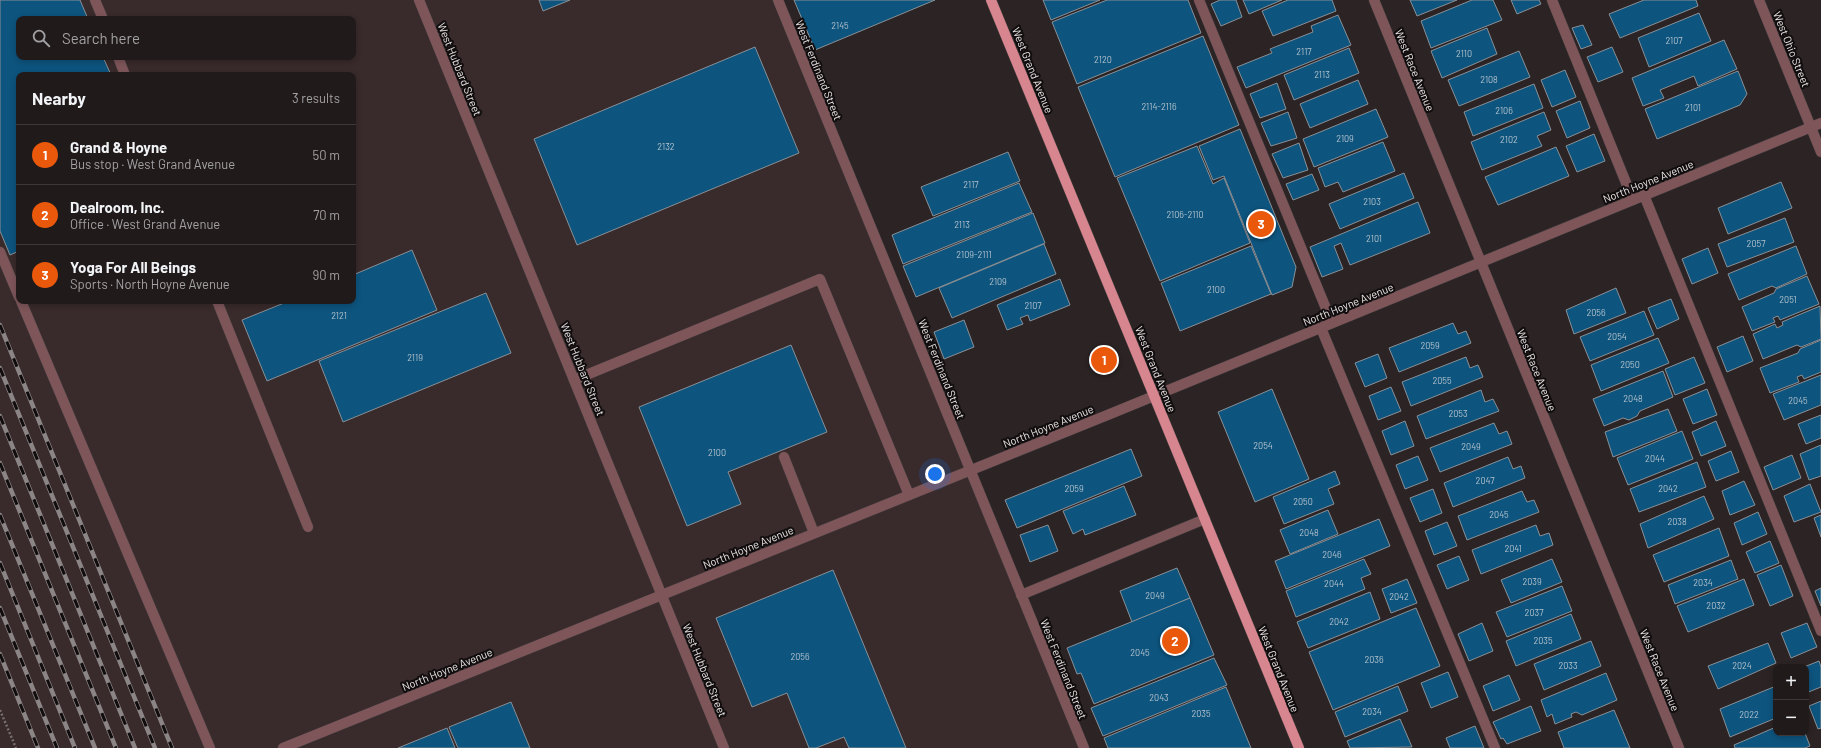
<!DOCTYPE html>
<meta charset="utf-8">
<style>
body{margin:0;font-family:Barlow,sans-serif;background:#282324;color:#f1f3f6}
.controls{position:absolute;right:12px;bottom:12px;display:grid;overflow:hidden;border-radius:8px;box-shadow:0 2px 6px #0003}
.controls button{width:36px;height:36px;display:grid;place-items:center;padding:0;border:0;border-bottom:1px solid #3d383a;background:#201a1b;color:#f1f3f6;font:20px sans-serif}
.you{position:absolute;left:935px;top:474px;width:14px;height:14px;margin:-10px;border:3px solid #fff;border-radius:50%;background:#1a73e8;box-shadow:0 0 0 6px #1a73e833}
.badge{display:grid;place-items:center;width:26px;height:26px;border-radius:50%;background:#ea580c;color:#fff;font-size:13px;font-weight:700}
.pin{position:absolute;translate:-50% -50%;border:2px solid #fff;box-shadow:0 1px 4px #0006}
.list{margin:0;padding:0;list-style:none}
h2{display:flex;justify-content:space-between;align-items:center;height:52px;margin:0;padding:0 16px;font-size:17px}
h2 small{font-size:13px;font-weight:400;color:#a2a1a3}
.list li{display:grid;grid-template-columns:26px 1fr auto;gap:12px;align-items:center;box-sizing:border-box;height:60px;padding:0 16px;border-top:1px solid #3d383a}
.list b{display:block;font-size:15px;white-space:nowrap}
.list p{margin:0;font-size:13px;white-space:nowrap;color:#a2a1a3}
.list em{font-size:13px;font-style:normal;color:#a2a1a3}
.icon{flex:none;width:22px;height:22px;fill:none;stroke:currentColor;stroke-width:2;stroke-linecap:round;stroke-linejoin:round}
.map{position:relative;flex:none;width:1821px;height:748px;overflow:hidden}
.search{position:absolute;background:#201a1b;box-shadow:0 2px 6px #0003;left:16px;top:16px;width:340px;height:44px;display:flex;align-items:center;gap:10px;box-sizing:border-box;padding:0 14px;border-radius:8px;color:#a2a1a3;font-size:15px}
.panel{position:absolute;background:#201a1b;box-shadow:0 2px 6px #0003;left:16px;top:72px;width:340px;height:232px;border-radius:8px}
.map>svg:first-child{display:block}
.built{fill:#392a2b;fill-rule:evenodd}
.building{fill:#0d547e;stroke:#899096}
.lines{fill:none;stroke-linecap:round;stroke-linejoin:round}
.minor-casing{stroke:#463e3f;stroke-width:11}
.major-casing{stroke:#463e3f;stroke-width:11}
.path{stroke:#777070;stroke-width:2.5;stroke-dasharray:2 2;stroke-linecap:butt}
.minor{stroke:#7e565a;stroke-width:10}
.major{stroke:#d7858e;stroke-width:10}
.rail-casing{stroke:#8c8586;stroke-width:4.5}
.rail{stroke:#110d0e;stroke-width:3;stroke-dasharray:9;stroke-linecap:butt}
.labels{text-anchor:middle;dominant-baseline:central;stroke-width:4;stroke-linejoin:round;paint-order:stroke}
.number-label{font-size:9px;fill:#b4c2cc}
.street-label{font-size:11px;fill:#ebe6e6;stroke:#110d0e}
</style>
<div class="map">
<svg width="1821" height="748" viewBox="0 0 1821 748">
<rect width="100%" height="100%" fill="#2b2324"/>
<!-- built -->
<path class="built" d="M0,0h780l309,748h-1089zM19,19h334v38h-334zM19,75h334v226h-334z"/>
<!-- building -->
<g class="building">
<polygon points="0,0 80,0 88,19 19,19 19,57 103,57 111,75 19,75 19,251 10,255 0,231"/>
<polygon points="539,0 570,0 543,11"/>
<polygon points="794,0 935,0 815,50"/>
<polygon points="1043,0 1100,0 1051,20"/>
<polygon points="1107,0 1188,0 1201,33 1077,84 1052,22"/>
<polygon points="1220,0 1236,0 1242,17 1221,26 1211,4"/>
<polygon points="1243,0 1282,0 1249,14"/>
<polygon points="1288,0 1332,0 1336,11 1273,36 1262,11"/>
<polygon points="1410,0 1457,0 1417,16"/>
<polygon points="1472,0 1493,0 1502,20 1431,48 1421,21"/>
<polygon points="1511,0 1539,0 1541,4 1517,14"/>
<polygon points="1644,0 1696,0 1698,6 1620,38 1609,14"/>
<polygon points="1699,13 1711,41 1649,67 1638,38"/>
<polygon points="1338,15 1351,45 1246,88 1237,67 1272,53 1270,49 1313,32 1311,26"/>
<polygon points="1583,25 1592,45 1581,49 1572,28"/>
<polygon points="1487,28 1497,54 1442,78 1431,51"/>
<polygon points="1203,36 1239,125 1115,177 1078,87"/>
<polygon points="1724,40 1737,69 1698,86 1694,76 1660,90 1664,98 1643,106 1632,78"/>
<polygon points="755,47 799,153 577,245 534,139"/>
<polygon points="1612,47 1623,72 1598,82 1587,57"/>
<polygon points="1349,48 1359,73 1294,100 1284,75"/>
<polygon points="1519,51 1530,77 1459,106 1448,80"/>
<polygon points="1565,70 1576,97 1552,107 1541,80"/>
<polygon points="1738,71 1747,94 1740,105 1657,139 1645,109"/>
<polygon points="1358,80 1368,104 1310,128 1300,104"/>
<polygon points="1277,83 1286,109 1260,118 1250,94"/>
<polygon points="1534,84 1543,108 1473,136 1464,112"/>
<polygon points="1580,101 1590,128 1567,138 1556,111"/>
<polygon points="1376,109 1388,137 1314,167 1303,139"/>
<polygon points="1288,112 1297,138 1271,146 1261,123"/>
<polygon points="1544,112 1551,130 1537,136 1542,146 1482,170 1471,142"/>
<polygon points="1240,129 1296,267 1292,287 1272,295 1224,176 1213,180 1199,146"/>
<polygon points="1594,134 1605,161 1577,172 1566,146"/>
<polygon points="1383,142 1395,171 1343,192 1338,182 1325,187 1318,168"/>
<polygon points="1299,143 1308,170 1283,178 1272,154"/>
<polygon points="1197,146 1213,184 1224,178 1250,243 1160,281 1117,178"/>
<polygon points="1556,147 1569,176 1498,205 1485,177"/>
<polygon points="1008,152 1020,181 933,216 921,187"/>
<polygon points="1404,173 1414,198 1340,229 1329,204"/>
<polygon points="1312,174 1319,190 1293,200 1286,184"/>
<polygon points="1781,182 1792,208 1728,234 1718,208"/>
<polygon points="1019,183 1032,212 903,264 892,235"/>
<polygon points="1418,202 1430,233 1350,265 1341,243 1334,246 1343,269 1322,277 1310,247"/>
<polygon points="1033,213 1045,243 916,297 903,266"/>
<polygon points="1785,218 1794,242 1727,267 1718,244"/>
<polygon points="1044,244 1056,274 952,318 939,288"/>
<polygon points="1251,246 1271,294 1180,331 1161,283"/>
<polygon points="1796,246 1807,274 1776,288 1772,286 1739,300 1728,274"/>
<polygon points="1708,248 1718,273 1692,284 1682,259"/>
<polygon points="412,250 437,310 267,381 242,320 289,301 353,301 353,275"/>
<polygon points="1807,276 1819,304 1780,320 1778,316 1773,318 1775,322 1752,331 1742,307 1774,293 1776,289"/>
<polygon points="1060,279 1070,305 1030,321 1028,315 1020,318 1023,324 1007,330 997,305"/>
<polygon points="1616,288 1626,313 1574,334 1566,310"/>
<polygon points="486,293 511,353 343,422 319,361"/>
<polygon points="1671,299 1679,319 1657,329 1648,308"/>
<polygon points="1820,306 1821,339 1801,347 1797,345 1763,359 1753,334 1775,324 1777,328 1783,325 1782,322"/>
<polygon points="1644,311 1654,335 1590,361 1580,337"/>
<polygon points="964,320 974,347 944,359 934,332"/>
<polygon points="1453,323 1458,334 1466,331 1471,343 1399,372 1389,348"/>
<polygon points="1743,336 1753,361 1727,372 1717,347"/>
<polygon points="1658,338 1669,363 1601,391 1591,365"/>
<polygon points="1821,340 1821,372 1804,379 1802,375 1797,377 1799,382 1770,393 1760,368 1798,353 1800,349"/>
<polygon points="791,345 827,432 728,472 741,504 687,526 639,407"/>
<polygon points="1378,354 1387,378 1365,387 1355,363"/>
<polygon points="1466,357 1470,368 1478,365 1483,377 1411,406 1402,382"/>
<polygon points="1694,357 1705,383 1675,395 1665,369"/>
<polygon points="1663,371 1673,397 1640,411 1637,416 1629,420 1623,418 1604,426 1593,399"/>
<polygon points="1821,375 1821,405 1784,420 1773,394"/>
<polygon points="1391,387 1401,411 1378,420 1369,396"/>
<polygon points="1272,389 1309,479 1255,502 1218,412"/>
<polygon points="1707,389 1717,415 1693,424 1683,399"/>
<polygon points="1481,390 1485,402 1493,399 1499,411 1426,439 1417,416"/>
<polygon points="1668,409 1677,431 1613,457 1605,432"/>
<polygon points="1821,415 1821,438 1806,444 1798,424"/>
<polygon points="1405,421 1414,446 1391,455 1382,431"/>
<polygon points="1716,421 1726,446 1701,456 1692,432"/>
<polygon points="1494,423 1499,434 1507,431 1512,444 1440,472 1430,448"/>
<polygon points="1682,431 1693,459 1628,485 1617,458"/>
<polygon points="1821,445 1821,476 1809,480 1800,454"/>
<polygon points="1131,449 1142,476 1017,528 1005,500"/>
<polygon points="1731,451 1739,472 1716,481 1708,461"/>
<polygon points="1792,455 1801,478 1773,490 1764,467"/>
<polygon points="1418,456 1428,480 1405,489 1396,465"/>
<polygon points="1508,457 1513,469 1521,466 1525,478 1453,507 1444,483"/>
<polygon points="1697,462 1706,487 1639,512 1630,489"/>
<polygon points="1335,471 1340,484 1328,489 1334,504 1284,524 1273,497"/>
<polygon points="1744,481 1755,505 1730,515 1722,491"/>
<polygon points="1810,484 1821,512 1794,522 1784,496"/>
<polygon points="1124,486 1136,515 1085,535 1083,529 1073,534 1063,511"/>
<polygon points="1433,489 1442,513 1420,522 1410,498"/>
<polygon points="1522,491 1527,502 1534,500 1539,512 1467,540 1458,516"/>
<polygon points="1704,496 1714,519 1648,548 1640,524"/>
<polygon points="1328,510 1338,534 1290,554 1280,530"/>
<polygon points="1758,512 1767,534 1742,545 1734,523"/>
<polygon points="1821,515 1821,537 1814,518"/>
<polygon points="1379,519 1390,546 1286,589 1275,561"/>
<polygon points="1447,522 1457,546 1434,555 1425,531"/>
<polygon points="1048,525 1058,551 1030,562 1020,535"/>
<polygon points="1536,525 1540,536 1549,533 1553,545 1481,574 1472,550"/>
<polygon points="1719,528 1729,556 1664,582 1653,555"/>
<polygon points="1770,541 1779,563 1755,573 1746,552"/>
<polygon points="1459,556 1469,580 1447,589 1437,565"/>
<polygon points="1364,559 1371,574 1361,578 1365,589 1296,617 1286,591"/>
<polygon points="1552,559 1562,582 1511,603 1501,580"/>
<polygon points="1731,560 1738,579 1675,604 1668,585"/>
<polygon points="1781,565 1793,596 1770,606 1757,575"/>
<polygon points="1177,568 1190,598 1132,622 1120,591"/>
<polygon points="833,570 906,748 849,748 844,737 816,748 809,748 787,693 752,707 716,618"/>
<polygon points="1407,579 1417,603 1391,613 1382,589"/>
<polygon points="1744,579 1754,605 1688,632 1677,606"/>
<polygon points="1562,586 1572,611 1507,637 1496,612"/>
<polygon points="1821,588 1821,606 1815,591"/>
<polygon points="1370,592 1380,619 1308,648 1297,622"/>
<polygon points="1190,598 1214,655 1094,704 1081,673 1077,674 1067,648"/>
<polygon points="1416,608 1440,666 1333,710 1309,652"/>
<polygon points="1571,614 1581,639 1516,666 1506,641"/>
<polygon points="1482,623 1493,651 1469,661 1458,634"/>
<polygon points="1807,623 1817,647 1791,658 1781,633"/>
<polygon points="1591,641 1601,666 1544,690 1534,664"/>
<polygon points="1768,643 1776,663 1718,689 1708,666"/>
<polygon points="1214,658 1227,685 1103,736 1091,708"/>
<polygon points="1819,661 1821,667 1821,687 1806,693 1806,667 1804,667"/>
<polygon points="1448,672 1458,697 1431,708 1421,683"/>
<polygon points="1606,673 1617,700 1582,715 1576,712 1571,714 1572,717 1555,724 1552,714 1547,717 1541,700"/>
<polygon points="1509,675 1520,700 1493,711 1483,686"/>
<polygon points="1398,686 1408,711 1345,737 1335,712"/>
<polygon points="1776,686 1776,718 1730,737 1720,709"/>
<polygon points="1226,687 1251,748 1108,748 1104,738"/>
<polygon points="1821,701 1821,728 1818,729 1809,706"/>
<polygon points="511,702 530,748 458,748 449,727"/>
<polygon points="1531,706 1541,731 1507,744 1503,738 1501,739 1493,722"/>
<polygon points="1614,710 1630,748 1564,748 1558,732"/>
<polygon points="1400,719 1412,747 1350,748 1347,741"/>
<polygon points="1475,726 1484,748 1450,748 1446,738"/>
<polygon points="1776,727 1776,733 1805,733 1810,746 1805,748 1735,748 1734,745"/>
<polygon points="447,728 455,748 398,748"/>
</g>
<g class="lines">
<defs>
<g id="minor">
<polyline points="95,0 103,19"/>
<polyline points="419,0 724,748"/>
<polyline points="778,0 1084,748"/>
<polyline points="1199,0 1332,323"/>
<polyline points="1374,0 1679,748"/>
<polyline points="1552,0 1633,200"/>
<polyline points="1759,0 1821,152"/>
<polyline points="118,57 125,75"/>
<polyline points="1644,195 1821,631"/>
<polyline points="0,252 19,297"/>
<polyline points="21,301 210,748"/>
<polyline points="217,301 308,527"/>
<polyline points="1321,328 1495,748"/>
<polyline points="574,380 820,279 909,495"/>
<polyline points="784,457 814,533"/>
<polyline points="1021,595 1205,519"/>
<polyline points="283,748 1110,414 1821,123"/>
</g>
<polyline id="major" points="991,0 1299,748"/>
</defs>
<!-- minor casing -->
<use href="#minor" class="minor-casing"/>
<!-- major casing -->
<use href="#major" class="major-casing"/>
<!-- path -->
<polyline class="path" points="0,710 16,748"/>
<!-- minor -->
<use href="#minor" class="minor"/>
<!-- major -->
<use href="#major" class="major"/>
<defs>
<g id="rail">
<polyline points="0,325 172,748"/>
<polyline points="0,368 155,748"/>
<polyline points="0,416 135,748"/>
<polyline points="0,463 116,748"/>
<polyline points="0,515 95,748"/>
<polyline points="0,563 75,748"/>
<polyline points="0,608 57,748"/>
<polyline points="0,654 38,748"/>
</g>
</defs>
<!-- rail casing -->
<use href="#rail" class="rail-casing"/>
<!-- rail -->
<use href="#rail" class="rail"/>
</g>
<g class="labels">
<!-- number labels -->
<g class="number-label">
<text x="840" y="25">2145</text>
<text x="1674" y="40">2107</text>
<text x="1304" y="51">2117</text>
<text x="1464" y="53">2110</text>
<text x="1103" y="59">2120</text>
<text x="1322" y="74">2113</text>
<text x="1489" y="79">2108</text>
<text x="1159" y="106">2114-2116</text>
<text x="1693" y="107">2101</text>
<text x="1504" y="110">2106</text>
<text x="1345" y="138">2109</text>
<text x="1509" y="139">2102</text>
<text x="666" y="146">2132</text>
<text x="971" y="184">2117</text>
<text x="1372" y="201">2103</text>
<text x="1185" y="214">2106-2110</text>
<text x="962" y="224">2113</text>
<text x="1374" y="238">2101</text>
<text x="1756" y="243">2057</text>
<text x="974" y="254">2109-2111</text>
<text x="998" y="281">2109</text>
<text x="1216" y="289">2100</text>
<text x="1788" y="299">2051</text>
<text x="1033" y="305">2107</text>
<text x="1596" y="312">2056</text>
<text x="339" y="315">2121</text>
<text x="1617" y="336">2054</text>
<text x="1430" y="345">2059</text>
<text x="415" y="357">2119</text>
<text x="1630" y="364">2050</text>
<text x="1442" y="380">2055</text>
<text x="1633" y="398">2048</text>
<text x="1798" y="400">2045</text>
<text x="1458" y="413">2053</text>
<text x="1263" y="445">2054</text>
<text x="1471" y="446">2049</text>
<text x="717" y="452">2100</text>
<text x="1655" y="458">2044</text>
<text x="1485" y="480">2047</text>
<text x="1074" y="488">2059</text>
<text x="1668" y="488">2042</text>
<text x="1303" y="501">2050</text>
<text x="1499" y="514">2045</text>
<text x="1677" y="521">2038</text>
<text x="1309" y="532">2048</text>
<text x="1513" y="548">2041</text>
<text x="1332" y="554">2046</text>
<text x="1532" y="581">2039</text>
<text x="1703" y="582">2034</text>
<text x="1334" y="583">2044</text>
<text x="1155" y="595">2049</text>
<text x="1399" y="596">2042</text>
<text x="1716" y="605">2032</text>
<text x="1534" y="612">2037</text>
<text x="1339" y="621">2042</text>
<text x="1543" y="640">2035</text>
<text x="1140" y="652">2045</text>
<text x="800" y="656">2056</text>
<text x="1374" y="659">2036</text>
<text x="1568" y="665">2033</text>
<text x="1742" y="665">2024</text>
<text x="1159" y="697">2043</text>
<text x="1372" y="711">2034</text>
<text x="1201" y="713">2035</text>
<text x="1749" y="714">2022</text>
</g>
<!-- street labels -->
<g class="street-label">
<text transform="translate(1792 49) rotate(68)">West Ohio Street</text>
<text transform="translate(460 69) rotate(68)">West Hubbard Street</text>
<text transform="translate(819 70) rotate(68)">West Ferdinand Street</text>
<text transform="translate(1033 70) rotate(68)">West Grand Avenue</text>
<text transform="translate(1415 70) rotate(68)">West Race Avenue</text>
<text transform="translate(1648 181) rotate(-22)">North Hoyne Avenue</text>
<text transform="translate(1348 304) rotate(-22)">North Hoyne Avenue</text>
<text transform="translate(583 369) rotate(68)">West Hubbard Street</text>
<text transform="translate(942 369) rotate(68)">West Ferdinand Street</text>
<text transform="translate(1156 369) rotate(68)">West Grand Avenue</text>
<text transform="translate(1537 370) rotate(68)">West Race Avenue</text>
<text transform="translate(1048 426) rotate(-22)">North Hoyne Avenue</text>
<text transform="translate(748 547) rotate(-22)">North Hoyne Avenue</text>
<text transform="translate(447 669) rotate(-22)">North Hoyne Avenue</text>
<text transform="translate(1064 669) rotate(68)">West Ferdinand Street</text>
<text transform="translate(1279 669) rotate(68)">West Grand Avenue</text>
<text transform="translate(705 670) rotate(68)">West Hubbard Street</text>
<text transform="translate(1660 670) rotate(68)">West Race Avenue</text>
</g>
</g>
</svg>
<div class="controls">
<button>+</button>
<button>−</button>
</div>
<div class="you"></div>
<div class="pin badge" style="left:1104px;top:360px">1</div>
<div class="pin badge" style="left:1175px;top:641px">2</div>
<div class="pin badge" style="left:1261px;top:224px">3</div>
<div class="search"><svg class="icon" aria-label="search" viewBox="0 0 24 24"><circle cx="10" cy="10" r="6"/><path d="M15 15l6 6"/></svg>Search here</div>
<section class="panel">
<h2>Nearby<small>3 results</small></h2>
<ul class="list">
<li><span class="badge">1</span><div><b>Grand &amp; Hoyne</b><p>Bus stop · West Grand Avenue</p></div><em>50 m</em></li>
<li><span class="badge">2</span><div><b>Dealroom, Inc.</b><p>Office · West Grand Avenue</p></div><em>70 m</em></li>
<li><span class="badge">3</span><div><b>Yoga For All Beings</b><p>Sports · North Hoyne Avenue</p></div><em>90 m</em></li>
</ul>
</section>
</div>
